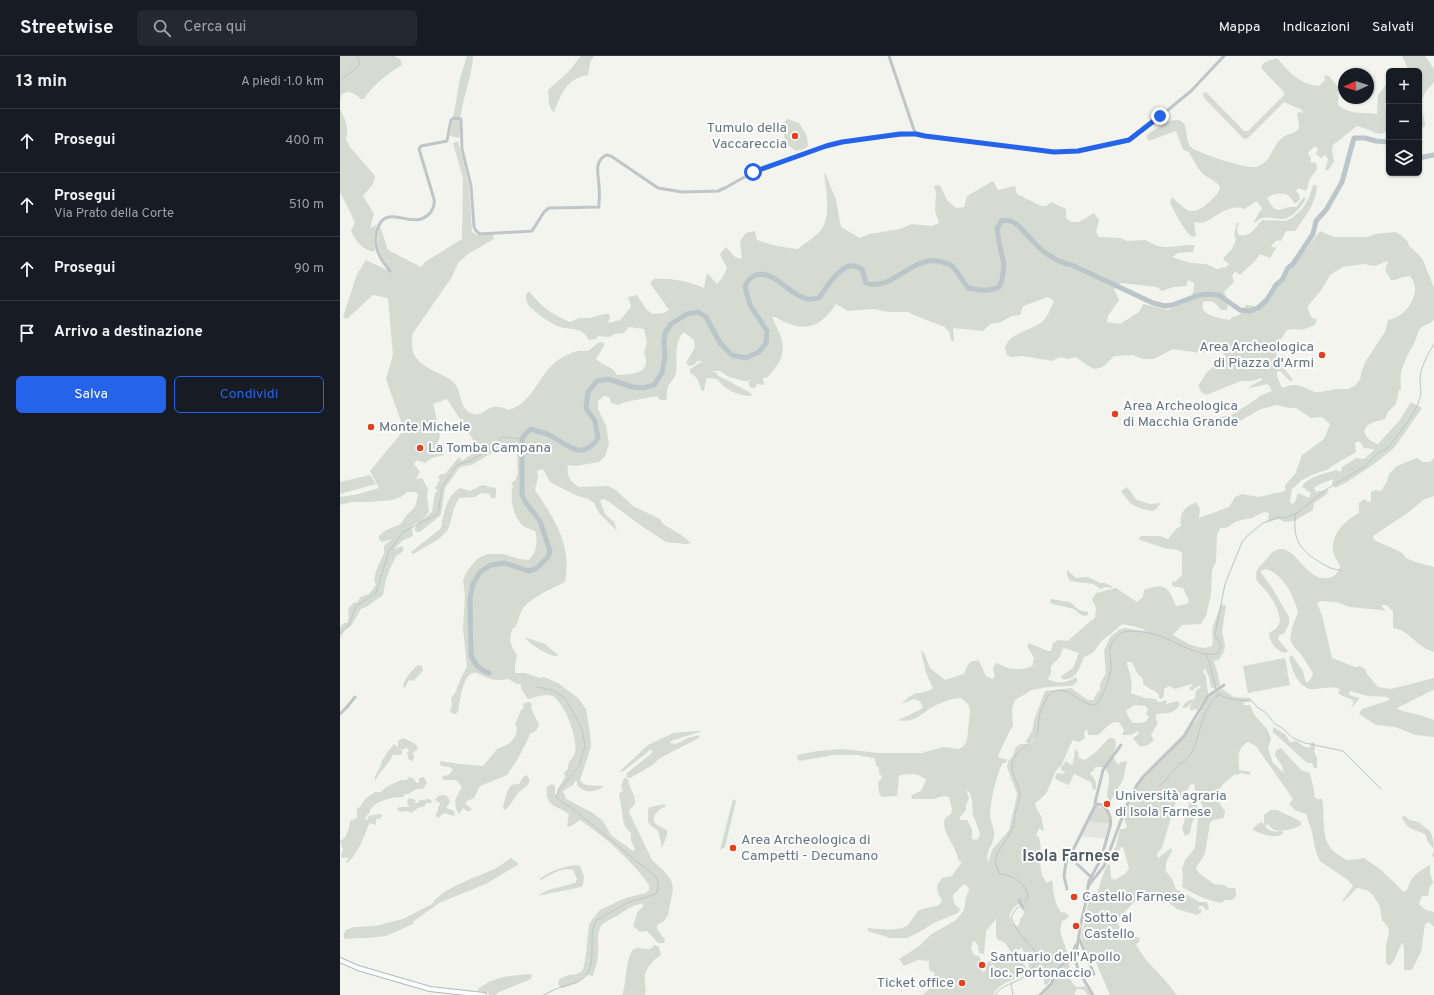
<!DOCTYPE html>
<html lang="it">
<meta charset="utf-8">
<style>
body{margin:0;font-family:Overpass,sans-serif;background:#242831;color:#f1f3f6}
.controls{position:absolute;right:12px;top:12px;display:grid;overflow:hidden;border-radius:6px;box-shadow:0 1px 3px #0004}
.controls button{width:36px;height:36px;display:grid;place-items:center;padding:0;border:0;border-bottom:1px solid #363941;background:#171b24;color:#f1f3f6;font:20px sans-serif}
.compass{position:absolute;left:998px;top:12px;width:36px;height:36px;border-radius:50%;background:#171b24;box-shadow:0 1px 3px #0004;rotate:267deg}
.stop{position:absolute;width:12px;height:12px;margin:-9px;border:3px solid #2563eb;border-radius:50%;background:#fff}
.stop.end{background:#2563eb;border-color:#fff;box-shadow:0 1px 4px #0008}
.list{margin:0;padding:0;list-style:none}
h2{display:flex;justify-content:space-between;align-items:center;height:52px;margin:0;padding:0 16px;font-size:17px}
h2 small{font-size:13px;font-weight:400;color:#9ea1a6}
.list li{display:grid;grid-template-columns:26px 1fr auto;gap:12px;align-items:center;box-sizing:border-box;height:64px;padding:0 16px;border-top:1px solid #363941}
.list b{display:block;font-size:15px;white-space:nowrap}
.list p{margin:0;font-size:13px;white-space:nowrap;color:#9ea1a6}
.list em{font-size:13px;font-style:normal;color:#9ea1a6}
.actions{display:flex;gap:8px;padding:12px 16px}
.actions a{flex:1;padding:9px 0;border:1px solid #2563eb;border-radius:6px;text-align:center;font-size:14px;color:#2563eb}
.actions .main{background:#2563eb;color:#fff}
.icon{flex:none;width:22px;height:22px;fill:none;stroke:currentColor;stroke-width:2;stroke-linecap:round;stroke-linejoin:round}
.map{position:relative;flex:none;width:1094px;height:939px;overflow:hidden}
header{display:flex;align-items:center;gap:24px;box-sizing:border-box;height:56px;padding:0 20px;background:#171b24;border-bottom:1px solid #363941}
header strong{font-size:19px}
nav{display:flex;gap:22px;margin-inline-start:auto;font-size:14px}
.search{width:280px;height:36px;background:#242831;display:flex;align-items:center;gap:10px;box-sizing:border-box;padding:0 14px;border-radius:6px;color:#9ea1a6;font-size:15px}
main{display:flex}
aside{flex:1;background:#171b24}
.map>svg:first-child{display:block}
.built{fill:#e4e5e3}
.green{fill:#d5dbd0;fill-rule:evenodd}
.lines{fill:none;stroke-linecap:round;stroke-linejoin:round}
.stream{stroke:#bac6ca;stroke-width:1}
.river{stroke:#bac6ca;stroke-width:5}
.secondary-casing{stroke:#b3b9bc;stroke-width:6}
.street{stroke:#c1c5c8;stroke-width:3}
.secondary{stroke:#fff;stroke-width:4}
.route{stroke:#2563eb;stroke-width:5}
.poi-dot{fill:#e5411e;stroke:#fff;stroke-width:1.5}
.labels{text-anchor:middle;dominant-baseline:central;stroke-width:4;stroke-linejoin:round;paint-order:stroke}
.poi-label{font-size:14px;fill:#627581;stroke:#fff;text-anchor:start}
.quarter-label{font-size:16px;font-weight:bold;fill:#505e66;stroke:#fff}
</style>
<header>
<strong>Streetwise</strong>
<div class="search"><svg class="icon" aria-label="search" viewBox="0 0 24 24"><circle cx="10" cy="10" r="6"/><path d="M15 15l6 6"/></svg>Cerca qui</div>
<nav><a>Mappa</a><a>Indicazioni</a><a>Salvati</a></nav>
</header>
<main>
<aside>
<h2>13 min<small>A piedi · 1.0 km</small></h2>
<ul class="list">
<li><svg class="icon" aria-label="ahead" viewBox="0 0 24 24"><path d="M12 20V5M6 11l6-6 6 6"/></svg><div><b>Prosegui</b></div><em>400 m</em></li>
<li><svg class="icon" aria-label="ahead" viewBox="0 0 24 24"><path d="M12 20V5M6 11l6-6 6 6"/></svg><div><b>Prosegui</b><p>Via Prato della Corte</p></div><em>510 m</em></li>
<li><svg class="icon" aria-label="ahead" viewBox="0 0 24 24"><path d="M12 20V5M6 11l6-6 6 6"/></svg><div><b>Prosegui</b></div><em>90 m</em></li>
<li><svg class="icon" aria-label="arrive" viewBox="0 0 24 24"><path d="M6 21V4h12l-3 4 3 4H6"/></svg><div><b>Arrivo a destinazione</b></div></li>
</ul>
<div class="actions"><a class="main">Salva</a><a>Condividi</a></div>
</aside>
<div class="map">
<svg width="1094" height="939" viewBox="0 0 1094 939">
<rect width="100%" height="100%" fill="#f4f4ef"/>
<!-- built -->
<polygon class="built" points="749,765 770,768 765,783 741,780"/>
<!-- green -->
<g class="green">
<path d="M0,0h54l6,3 2,6c-15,9 -28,19 -38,34h-3c-7,-6 -12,-10 -20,-4l-1,8z"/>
<path d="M127,0h6c-1,20 -9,38 -12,58 -2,8 0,17 -2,24l-9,-2 10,-58z"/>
<path d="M241,0h13l-3,4 -3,15c-22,4 -26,18 -34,37l-2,-1 -3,-7 -1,-14 21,-19z"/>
<path d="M1062,0h23l9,13v13c-7,8 -14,14 -12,26 0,6 3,11 3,17l-6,7v-61h-10z"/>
<path d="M937,2c12,14 22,26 42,28l6,-6 -1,-3 2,-2 4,2 9,11 -1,17c11,10 26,7 39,9l1,-19 11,-14v21l-3,1 -1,4 2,5 2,-1v22l-3,-1 -5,2 -6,-1 -5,-3 -13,-4 -24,19 -1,5 2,12 -6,8h-3l3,-11 -3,-4 -4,3 -5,-4 2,-5 -3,-3 -7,7 3,6 -1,3 6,1c4,9 -5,11 -7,18 -1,4 -1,7 -3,10l-8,-3 -2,3 3,3 1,5 -5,5c-2,-3 -4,-6 -6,-8 -6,-5 -17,-2 -22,2 11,21 14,7 29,9l7,-9h3c-4,8 -13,20 -23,21 -11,0 -20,-5 -28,4l-1,-1 5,-10 2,-1 1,-3 -5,-7 -13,8c-14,-6 -28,8 -41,14l-9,-1 2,14 -3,1c-8,-4 -18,-25 -23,-34l2,-6c15,14 20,21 37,5 5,-5 10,-8 11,-15 -6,-9 -10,-7 -17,-13 -6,-6 -10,-15 -14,-22l-6,-2 -7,-19 -27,10 -3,-5c9,-6 35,-28 40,-7 1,5 1,13 4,17 5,7 58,23 66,21 14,-3 16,-21 26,-29 4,-4 11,-4 16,-8 3,-6 -2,-12 0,-18l5,1 -1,-3 -18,-8 -36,36 -4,1 -40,-41 -1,-5 3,-1 38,39h4l36,-36v-3l-23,-24c2,-8 9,-7 16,-10z"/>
<path d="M0,53c6,11 9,18 6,30l4,8 25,29 -2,8 -10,12 11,18 -4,14 6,-3 -2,14 1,13c-12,-2 -18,-9 -24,-21l4,-9 -15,-30z"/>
<polygon points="447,63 459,67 467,80 468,90 464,93 456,95 445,87 443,68"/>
<path d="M118,85l11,45 3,46 5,3 16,-1 1,5 -26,15 -10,9 -6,14 -39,56c-4,19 2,28 19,37 8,5 17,6 23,14 7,9 4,24 16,29 9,5 14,-4 22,-6 6,-1 11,1 16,3 4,-2 10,-4 14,-8 16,-14 21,-36 42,-46 10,-5 12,-6 23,-5l10,-8 5,-1 1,4 -8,13c7,7 17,7 21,16 15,0 36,-2 27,-22l3,-11 -3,-13 -15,-2 -5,6 -9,1 -6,3 -11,-1 -2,3 -7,1c-7,-13 -16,-10 -29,-13 -6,-1 -29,-17 -32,-23 -2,-2 -2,-6 -2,-9l3,-4c14,17 21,22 41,31l9,-4h10l16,-4h4l1,4 -2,4 1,1 11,-3 11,-13 -3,-10 9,-2 10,15 6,4 11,-1 5,-3 -19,-27 4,-4c17,-1 34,2 50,9l3,-15 10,11 6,-7 4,-9 -7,-14 6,-7 9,10 7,2 -2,-18 6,-8 9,-2 2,9c13,5 27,8 41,9 7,-6 16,-11 22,-18 12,-13 6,-42 4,-58l2,2 10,25 5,27 19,11 9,-4 31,-5 12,-5 20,2 7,-3 -4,-12 1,-18 -2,-7 6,-1 7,15 9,8 8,-1 3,-11 26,-15 5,9 17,-4 2,8 24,12h5l5,-4 15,7v9l5,4h8l15,-9 5,7 -3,12 3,5 22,1 6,3 19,-1c18,13 29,4 49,5l-2,7 -15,1 -6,4 19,6 15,1 11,5 9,-2 3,-3 -4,-3 -2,-3 9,-9 4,-9 -2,-6 3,-12 2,1 -2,5 1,6c10,6 18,-7 24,-14l24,1 6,-3 11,-10 6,-10 4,-13h3l1,2c-1,16 -13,32 -22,44h-9l-5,10 -4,-1 -6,6 4,2 3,-3 -8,13 -10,-4 -6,8 -14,13 -5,-4 -3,5 2,6 -10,10 4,8 -1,10h-6c-5,-7 -10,-11 -18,-8 0,2 -1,5 0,7 2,7 21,10 27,11l2,-3 7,-2 7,-10 10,1 22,-20 42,-55 14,6h34l7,-3 20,-2 6,3 7,7 1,4 9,8 5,6 11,28v31c-3,5 -9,5 -13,9 -3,2 -4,8 -5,11 -10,22 -17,25 -15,51h-2l-3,14 -8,8 -3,7c-6,2 -14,3 -18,7 -7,9 4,16 11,18l21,-23 12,-19 11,6 -28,40 -20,16 -27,18 -12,6 -3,-4 1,-5 -15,6 -4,3 2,4 12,-3 -1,5 -13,9 -1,7 -19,11 -9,1 -7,-3 -10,3 1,-9 -5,-1 -12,6 -15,3 -11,7h-6l-3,7 -1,27 -4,8 -1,24 -5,22 -5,8 -19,1 -9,10c11,6 26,17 39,11 2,-7 -1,-13 1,-20 3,-8 6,-15 8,-22l5,2 -4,26 3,13 -1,7 -6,9 -3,-1 -1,2 3,9 3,14 -5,4 -4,-2 -2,-10 -4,-9 -2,4 3,4 2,18 -11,16 -3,-1 -2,2 -3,-3 3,-6 -6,6h-4c3,-6 6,-8 13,-9l1,-8 4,-3 1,-3 -6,3 -3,3 -3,-3 4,-3 -1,-1 -17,5 -6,-3 -5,3v8l-3,2 -2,-1v-3l-5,-5h-2l-9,-6v-5l-6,-6 -5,-11h-5v2c3,10 6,18 4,29l14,5 11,1 2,3h4l2,-2 3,1 -1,3 12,-3 2,3 -4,6 -7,3 -13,1v5l2,4 -7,12 3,5c-5,5 -9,7 -15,6l-6,-8 6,-4 -1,-3 -7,4h-9l2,-5 -5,-8c-9,-1 -14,7 -21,13h-10l-1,-6 -3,3 1,6 -6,4 -6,-2c-5,8 -7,16 -11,24 -1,2 -4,5 -6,7 -8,15 -5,22 -21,32l1,5 5,8 3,14 -1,1 -4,-3 -3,8 3,1c5,17 -4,31 8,46l4,-3 2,3c-1,7 3,25 9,30l2,-1 5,4 -2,3 -5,2 -2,10 7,21 3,2 -11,12 -12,19 -3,-1v-6l-4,-8 -11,3 -1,-20 -3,1 -4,-7 -5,7 -6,-3c-3,-6 -5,-10 -12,-11l-2,-3v-18l-10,12 -2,23 -5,-1 -1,-7 -3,-5h-2l-2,7 3,7 5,1 4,9 -1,7 3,-1c2,-6 3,-12 10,-14l4,5 1,-2 -2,-3c9,0 15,6 24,5l4,5c-7,16 -25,12 -33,28h-70l5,-5 7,-17 -6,-3v-9l-11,-1 -14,6 -5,-7 19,-12 12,-12 26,-15 8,-10 2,-13 3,-6 -1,-4 -4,-3 -11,11c0,6 1,10 7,14l-2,4 -22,9 -15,9 -14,7h-17l-22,-7v-3c10,1 34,4 41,-4 3,-4 5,-9 9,-13 4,-3 16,-4 21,-6l3,-4 -4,-8 -1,-8 5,-7 10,-2 10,-14 -4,-2c-1,-14 -18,-28 -13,-42l6,-4 1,-5 -3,-12 -6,-1 -9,3h-22l-1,-2 1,-2 9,-4 5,-11c-7,-7 -18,-7 -27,-4l-2,20 -15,1 -3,-4 -1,-11 3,-3 1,-3 -3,-2v-7l-3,-1 -1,-7 -2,-1 -16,-3h-23l-35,6 -2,-3 1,-3 19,-4 25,-2 37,4h43l21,-6 16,2 5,-3 3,-6 3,-30 -2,-6 -7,-6c-9,0 -18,4 -27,8 -12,7 -20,18 -36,14l7,-3 18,-9 -3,-7 -6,-2 -13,5c4,-3 8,-8 13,-10 7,-2 13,-1 19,-6l-7,-15 -5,-22 3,2 6,15 15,12 19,-6c3,-8 4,-15 15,-13l7,15 7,3 2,-3 -2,-8 3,-5c4,1 5,2 9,4 8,3 19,3 27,-1l2,-8 -7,-12 2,-3 19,8h3l2,-8 5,-3 10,1 20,-18 7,-5 1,-10 -4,-9 4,-6 20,-5 21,14 6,-5 1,-7c21,-8 24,-4 32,16l11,-2 2,-4 -6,-12 -11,-2v-4l4,-1 6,-6v-22l-4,-3 -14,-2 -24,-8 -1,-2 2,-2h19l8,3 8,-10 5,-3c-2,-13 3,-18 15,-24l4,7 -1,9 30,-11 6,-10 7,-3 16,3 27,-6v-6l10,-11 7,-19 22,-16 6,-15 -8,-7 -11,1 -15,-10h-7l-12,-3 -16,4 -23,13 -19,5 -11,1 -2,-4 7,-5 20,-5 22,-14 5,-4 12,-5 -4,-7 -19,4v-1l13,-7v-2l-11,3h-10l-35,14 -4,-2 -4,-7 9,-14 19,-15 -5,-7 -3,-1 -18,4 -27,-4 -19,10h-11l-10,-4 -19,1 -11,11 -8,2 -7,-3 -12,-9 -9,2c-6,-3 -10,-1 -15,2l-29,-5 -12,1 -4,-2 -2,-7c4,-16 27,-17 38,-27 5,-5 8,-13 11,-20l-6,-4 -25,9 -3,9 -8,1 -11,6 -11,2 -7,7 -30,-3 1,13h-3l-2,-9 -4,-5 -24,-9 -13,-6h-20l-14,-3 -26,2 -12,-7c-18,27 -34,28 -61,13h-3c7,16 17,29 6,47 -3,5 -7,8 -10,13l-5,1 1,7 -7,-1 -2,4h-4l-3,-5 3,-4 -4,2 -7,-1 -11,-3 -9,-6h-9l4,1 4,4 32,17 1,3c-14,0 -27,-6 -35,-17l-9,-1 -2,2 -2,11h-2l-5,-13 -7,-5v-4l13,-8h-6l-3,4 -5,1 -3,-3 9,-16 -1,-7 -9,-7h-2c-10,12 -5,26 -7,40 -1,6 -6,9 -8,14 -2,5 0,9 -2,13h-6l-3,-4 -32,6 -7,3 -7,-2 -2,-6 -5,-1 -6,5v8l8,17 3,18 -4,12 -6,6 -23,4 -8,-1c-2,10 2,17 11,22l29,-1 8,4 17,16 27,13 3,5 17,10 11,9 -5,1 -20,-2 -23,-15 -38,-28 -5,1 5,14 9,8 3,9 -18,-18 -5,-10 -6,-4 -13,-4 -25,-13 -7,-13 -6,2 1,7 -3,12c20,30 37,55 30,92 -13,7 -35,15 -43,28 -3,5 -4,13 -7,18h-2c-5,12 -3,16 4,27l-2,11v7h10l15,5 4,-1 14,6 20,15 8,11 4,24 1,14 -11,33c5,8 16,5 24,6 -7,6 -19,8 -26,0 -1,-2 -1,-4 -2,-6l-3,5 -10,6 3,8 27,14 10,8 8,14 22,16 2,-2 -4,-8v-8c-11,-10 -7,-15 -10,-27 0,-5 -2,-8 -2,-13l4,-2 -2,-4 3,-9 4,1c1,9 8,16 7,25l-5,5 -1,3 23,48 13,12 7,10 1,8 -5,25 -4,6 -7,4v4l8,11 -1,3h-6l-11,-12 -7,1 -7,-6 5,-15 5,-4v-3c-9,0 -17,6 -23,10 -6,4 -15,7 -19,12 -5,8 -2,20 -3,28 0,8 -3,15 -5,22l-5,-1 -11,8 -14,5 -4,-2 -1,-3 1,-4 10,-4 8,-1 6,-4 3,-15 3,-31 11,-14 25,-12 21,-5 3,-3v-5c-18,-26 -43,-47 -69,-65l-10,7 -3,-1 2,-12c-15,-10 -24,-7 -22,-27l5,-3 3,2v9l3,-1 -1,-4 8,-13 -1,-4 4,-4c0,-11 5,-8 7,-17 3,-13 -10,-50 -23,-56 -7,-3 -17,2 -24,3l-7,-10v-5h-4l-9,-5c-13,3 -18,0 -29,-5 -16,-8 -19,28 -21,38l-3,2 -4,-1 -1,-3 2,-4 -1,-8 4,-5 7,-17 5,-9 -4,-39 2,-32 -2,-16 5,-10 9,-11 10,-5h16l17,5 8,1c9,-6 10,-20 7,-29 -4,-2 -9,-3 -12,-5 -9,-9 -14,-26 -10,-40l-2,-3 5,-3v-4l2,-2 -1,-20 -3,-6 -6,-3 -9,3 -27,17 -12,2 -15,21 -4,27 -21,17h-3l-3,-2 4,-8 -6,4 1,10 -11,5 -7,7v1l7,-3 2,4 -3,3 -5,3 -6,13 -4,10 -3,16 -17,12 -5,2 -10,17 -6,4 -5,8v-11l4,-4h3l2,-6 -1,-8 5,-6 5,-1 2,-5 9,-3 7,-9 -2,-5 2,-9 8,-18v-7l8,-7 -10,3 -3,-3v-3l7,-6 15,-6 5,-8 9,-9 3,-12 -2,-3h-9l-6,5 -9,3 -22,2h-19l-11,3v-8l18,-3 21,-6 -9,-17 34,-41 -18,-51 7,-24 -5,-57 -15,-3 -26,24 -4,-2 14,-43 9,-14 23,11c-10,-19 -14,-24 -9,-45l8,24 33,17 4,-5 37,-23 1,-61 -10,-35zM1048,205l-3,9 6,10c6,1 11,-4 19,-4 11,12 2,31 -10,39 -4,3 -8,4 -12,5l-3,12 -20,30 -3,9 -2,8 -5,7 -7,3h-12l-16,3h-5l-17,-7h-7l-9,3 -5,-12v-4l3,-1 10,10 3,-1 -17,-22 2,-14 9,-14 7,-1 8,1 13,-5 2,-6 -5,-1 -4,-8v-4l14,-17 8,-14 13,-8 21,-3 11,2zM848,224l6,3c0,22 -10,16 -26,27l-25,-6 -4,8 -19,12 -13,-2 1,-6 11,-16 -5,-11 7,-6 36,4 5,4 12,-4 12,-1zM107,343l32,50 -17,12 -3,-4 -14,17h-4l-3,3 2,3 -5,8 3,3 -3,2 -3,19 -10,8 7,-8 -2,-17 1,-6 -6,-11 -6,1 4,-7 -6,-8 3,-4 8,3 7,-5 12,-3 -1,-3 -8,-4 5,-11 -5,-25 -2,-8zM1019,385l5,7 10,1v1l-10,9 -8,-1 -14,9 -1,5 -5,-2c-11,4 -28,6 -34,17l9,6 -2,5 -11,-5 -3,9 -3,2 -2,-3 2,-12 10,-9 12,-6 13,-4 5,-4 24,-14 -1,-9zM782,568l11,2 13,4 -4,1 -17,-3 -6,2 -9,7 -6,14 2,22 -6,11v6l-2,1 -5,9h-5l-17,-12 -26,3 -11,29c0,9 -4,16 -9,22l4,1 5,-6 1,2 -5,5h-9l-5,3 -3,9 -5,6 -1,5 10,27 -2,10 -6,26 -17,20 -4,13c-3,-13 5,-16 6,-27 1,-8 -4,-14 -4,-21 1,-17 5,-33 11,-49l2,-3h3l1,-4 -7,-1 -2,-2 11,-24 4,-6 -1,-17 3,-9 17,-10 16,-3 24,-1 5,-4v-5c-9,5 -19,8 -29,2l3,-6v-7l9,-9 2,-7 2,-2 15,5 -6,15 -12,8 1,3c14,3 18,-12 22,-22 14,-5 11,-10 20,-18 6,-5 12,-9 18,-15zM794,649l11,1 3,3 -2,5 3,3c-4,7 -8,6 -16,6l-4,-5 -3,-7zM626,734l4,3 2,8 1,14 7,18 -1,5 -3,2 -4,-1v-10l-5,-9h-7v-3l6,-7v-5l3,-7zM682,846l2,1 -2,3 2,8 -3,4 -3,8c-6,-1 -6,-5 -9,-10l5,-9z"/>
<path d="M1077,402l5,4h8l4,-4v38l-11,4 -14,12 -36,24 1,4 27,12 5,6 9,4 19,5v85c-5,-2 -10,-4 -14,-7 -10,-8 -14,-15 -27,-17v-16l-6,-7h-5v2l3,3v1l-4,-1 -32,-3 -12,-5 -17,-1 -3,2 5,12 10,43 23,9 5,-1 5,3 2,5 11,13 13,2 43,-11v12l-3,1 -34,17 2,2 24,6 11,4v17l-18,-2 -21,-8 -19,-2 -17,-11 3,-5 28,-9 -3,-3 -19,-1 -18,-5 -1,4 11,3 -8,9h-1l3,-5c-3,-5 -11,-4 -16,-9l2,-4c-9,-3 -15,-1 -25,0 -16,2 -23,-19 -26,-32l3,-2 11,16 2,9 2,3 4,-5 2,-5 -12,-19 -7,-7 -4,-8 2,-11 6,-16c-4,-16 -15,-38 -32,-43l-6,2 11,15 18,31v7l-5,10 -5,1 -1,4 10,12 -2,2c-9,-1 -17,-11 -17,-20 3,-2 8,-4 9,-7 6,-10 -5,-26 -11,-34 -4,-6 -12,-9 -11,-17 0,-6 4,-9 8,-13 4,-4 5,-8 10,-11 4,-2 8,-3 12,-1 14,6 23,31 42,28 7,-1 10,-5 12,-12 -2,-3 -4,-7 -6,-11 -5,-19 10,-34 25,-42v-10l6,-4 3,3 3,-1v-9l5,-2 5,1 6,-10 2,-7 8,-8z"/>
<polygon points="30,419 36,428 0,438 0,426"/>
<path d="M142,429l14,3v9l-4,2 -3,-5 -8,-1 -6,4 -16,1 -5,10 -4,16 -3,7 -8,8 -26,15 -2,-2 28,-22c3,-3 3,-5 3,-9 3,-13 6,-26 18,-33l10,3z"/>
<polygon points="787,431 797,444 810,448 821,447 815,454 813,455 802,453 791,448 781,435"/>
<polygon points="727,514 736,522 748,521 760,527 765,527 771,530 773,532 765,531 761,533 753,528 730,525 727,519"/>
<polygon points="711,543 730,546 739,554 748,556 748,559 745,560 741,559 734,553 712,548 710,546"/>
<path d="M185,582h2l18,6 12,10 1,2c-9,1 -26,-11 -33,-18z"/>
<polygon points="945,602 950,629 908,637 903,610"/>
<path d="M78,609l4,1 1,5 -10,10 -4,-1 -4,8 -2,-2c1,-7 9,-16 15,-21z"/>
<path d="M882,633l12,8 17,1 -1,3 -6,1 -1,3h7l5,11 12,13 4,10 -3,9 5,15 11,10 -2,-7 -7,-11 1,-5 5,-2 20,22 9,3c1,8 5,15 4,23l3,3h5c4,20 -4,45 18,57 3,1 5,4 8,4 6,0 11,-1 16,-2l16,11 24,23 2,-1c3,-3 3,-9 6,-12 4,-6 12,-11 18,-14v8l3,10 -3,3 -2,10h-6l-3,8 7,6 8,2v15l-5,-5 -4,2 -4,28 -9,18h-8v-20l-1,-8c-6,8 -7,19 -14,24l-3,-3v-19l3,-11 -1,-6 -6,-7 -2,-13 -7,-12 -6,-5 -10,-2 -14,14v-2l10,-14 -5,-6 -28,-19 -4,-9 -4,-20 -6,-18 -11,-4 -6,-6 4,-5 -37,-53 -8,-4c-12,7 -9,15 -9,28l12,2 -2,3 -8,-2 -4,2 -2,-1c-15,12 -25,19 -10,37l-1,7 -11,2 -3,3 -5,31 -8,12 -1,3 3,4 15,11 10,1 4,3h7c2,6 2,9 -3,12h-7l-4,3c-15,-3 -25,-8 -39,-16l1,-9 -1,-9 3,-9 10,-12 3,-29 5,-13 -7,-10 -2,-12h-3l-7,11 -8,6 -14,47 -5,5 1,5 13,-10 1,3 -5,9 -2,10 7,9 4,10 24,13h7l2,7 -3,1 -3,-4h-3l-2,2 3,1v4l-4,2 -20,-6 -8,-6h-12l-13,-3 -10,2 -16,17v4l1,3 15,11h5l1,4 -4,4 10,15 18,19 13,16h-67l-15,-35 -6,1 -8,-25 6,-25 2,-20 8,2c4,-10 6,-21 11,-29l2,1 1,13 4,2 11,-7 3,-5 -6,-21h-2l-4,6 -3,-4 2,-2 4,-18h4l3,-2 -3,-9 3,-10 4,-6v-5l11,-17 41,-42 14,-19 11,-21z"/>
<path d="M187,646h3l2,2 -1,4 8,17 -3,6 -6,3 -3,7 -10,19 -10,15 -27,11 -6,12 -7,3 -2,3 6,4v3h-4l-4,-3 -4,6c-7,-11 -3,-17 3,-27l-6,-7h-12l-2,-2 1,-2 5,-1 5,-5 -3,-3 -9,-1 -1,-3v-2l19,3 24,2 14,-17 13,-6 6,-8 1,-8 -2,-2 6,-15 3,-2 -1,-4z"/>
<path d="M933,671c5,2 7,5 12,7l5,8 7,-1 6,5 7,2 1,-5 3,-1 1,6 -1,3 3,7v10h-3l-2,-5h-5l-34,-31z"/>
<polygon points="357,675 362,675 331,685 330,687 336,688 348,682 359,679 359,682 320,702 311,710 290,722 286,721 287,717 312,697 312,694 310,694 284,715 279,716 308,689 333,677"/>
<polygon points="63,682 74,687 78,691 76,695 73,696 74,702 72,705 69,704 67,697 69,695 66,691 63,694 58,692 58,685"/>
<path d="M769,682l6,1 1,7 -3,11 5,8 3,-3 6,-1 -4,19 -13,22c-9,-12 7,-20 -6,-35h-8l-6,7c5,5 7,7 6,15l-3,1 -2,-8 -17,-8 -5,11 -12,-5 -2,-3 2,-4 7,1 1,-2 -4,-2v-3l5,-6 5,4 2,-2 2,-14 3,3 1,6 6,2 12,-9z"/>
<path d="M54,688l8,7v3l-1,1h-8c-4,9 -13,16 -18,26 -1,-8 7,-13 7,-21l3,-3 1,-3z"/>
<path d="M187,719l3,6c-3,6 -6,7 -11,11 -5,6 -8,13 -14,18l-2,-2c1,-6 4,-20 9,-23 2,-1 5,-1 7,-1l4,-7z"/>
<path d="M69,721l4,1 3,4 3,1v-5l5,-1 3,6 -4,6c-5,-1 -11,2 -14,5h-4l-2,3c-11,0 -32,4 -34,17l-2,1 -2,5h2l2,-4 10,-2 4,1 -4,4h-3v6l-7,-2c-3,11 -13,34 -22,40l-1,-1 2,-3 -1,-2 -3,1 -3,-1 2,-8 -3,-8 5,-3c2,-4 5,-12 5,-17l7,-3v-10l3,-1 5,-8 10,-7h6l5,-5 15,-7h5z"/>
<polygon points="104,739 108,741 110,746 106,752 114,755 115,760 104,757 98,762 96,760 96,757 98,756 98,751 100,749 100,747 95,744 98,740"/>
<polygon points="69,742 76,744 74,747 78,747 80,744 89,743 92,745 91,747 86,747 85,750 78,752 71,757 68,755 60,756 57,753 59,751 69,751 67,746"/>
<polygon points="393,743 396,745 385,791 380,794"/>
<polygon points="850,745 856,747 858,756 852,767 850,777 845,780 842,773"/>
<path d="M325,748v3c-7,2 -16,11 -8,18 3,2 7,3 10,5v5l-5,13 -3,-14 -2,-4 -6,-4 -3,-4v-13l2,-2z"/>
<path d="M756,750c10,2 12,8 14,18l-21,-3z"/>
<path d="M931,754h6l21,10 3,2v3c-5,4 -23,8 -28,4 -2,-1 -3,-3 -5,-5l-3,2c4,6 11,6 17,5l1,3c-9,5 -21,0 -30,-4v-2l8,-6 3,2v-9z"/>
<path d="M1065,760l4,4 10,2c3,4 6,5 10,8 5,6 5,18 5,27l-2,-1 2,-7 -6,-7 -3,-8c-11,-5 -18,-4 -23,-17z"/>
<path d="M171,802l8,6 -33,20 -47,19 -25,18 -1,3 -27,12 -18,2h-7l-16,1 -2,-3 3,-6 8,-3 22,-1 27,-7 29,-15c11,-17 43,-26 60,-34 7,-3 13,-8 19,-12z"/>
<path d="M237,809l3,1 4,10 -1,9 -2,2 -44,9 11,-6 27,-7 2,-4 -4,-9c-11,-3 -23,5 -32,10l-2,-1c12,-8 24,-13 38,-14z"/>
<path d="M314,889l5,2 2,8c-7,4 -14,12 -16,20 -1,7 2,13 0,20h-23c5,-11 3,-39 12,-46 7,-4 16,5 20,-4z"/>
<path d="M729,904c1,10 -2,32 16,26l7,9h-4l-4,-5 -7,-1 -3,6h-31c10,-12 15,-25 26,-35z"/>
<path d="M191,918l1,2 -1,3 -34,14 -1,2h-6l-2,-2 -10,-2v-2c18,-14 32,-13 53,-15z"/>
</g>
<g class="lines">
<!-- stream -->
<g class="stream">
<polyline points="0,25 20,9 17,0"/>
<path d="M956,457c-4,23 2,36 22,48 8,5 14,9 23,9"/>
<polyline points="0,577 9,569 16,550 36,537 49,495 63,476 98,458 102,431 117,409 130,405 144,397 162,381 182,383"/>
<polyline points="865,598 869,605 876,633"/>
<path d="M197,631l15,3 13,8 17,31 3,18 -6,19 -21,26 -2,4c4,7 12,9 17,13 28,22 55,46 83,68 2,6 3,11 0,17l-29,9 -30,17c-12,17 4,45 -16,60 -5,4 -14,4 -20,7 -6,2 -12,5 -17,8"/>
<polyline points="878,639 895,644 912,645 918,652 925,656 935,668 942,672 953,682 965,687 1003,695 1041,733"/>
<path d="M818,731c9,-7 12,-13 19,-20 5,-5 10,-7 14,-13 10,-19 10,-44 27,-59l-1,-3"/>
<path d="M682,848l6,-6c0,-13 -15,-23 -28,-24 -1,-3 -4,-7 -5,-11 0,-11 14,-25 18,-35 2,-4 1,-10 2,-15 2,-8 7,-14 4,-23 -2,-8 -8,-17 -7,-26 2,-14 19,-18 25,-30 2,-6 1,-10 2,-15 0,-6 8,-24 13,-27 17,-8 27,14 44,13 8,-10 15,-28 15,-40 0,-12 -5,-18 6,-28 4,-4 7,-6 13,-6 10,0 21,2 30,5 14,5 44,24 58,17l3,-8 -6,-10 10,-51 17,-42 4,-5 17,-14 16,-6 6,1 12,-5 30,-24 37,-22 15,-15 6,-2c12,-13 30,-35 35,-52 2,-7 0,-12 0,-19 0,-11 8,-25 14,-35"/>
<polyline points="671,928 673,939"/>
<path d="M655,939c7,-11 19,-11 29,-18 6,-4 15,-16 12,-24 -3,-6 -10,-11 -14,-17 -5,-5 -8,-12 -11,-19l5,-8 4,-3"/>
</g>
<!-- river -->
<g class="river">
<polyline points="1079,102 1094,99"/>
<path d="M149,617c-10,-4 -14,-8 -18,-18l-1,-56 3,-15 7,-12 11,-7 14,-2 23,8 8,-2 12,-12 2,-6 -10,-30 -14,-18 -4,-8v-56l3,-5 6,-5c5,2 11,3 16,5 19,8 34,30 51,4l-3,-17 -9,-13 2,-16 9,-11 11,-2 25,8 10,1 11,-3 8,-12 3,-16 -1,-15 1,-9 6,-9 16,-10 11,-2 8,5 14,26 12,12 13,3 14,-6 7,-9 1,-12 -17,-26 -5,-18c1,-3 4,-8 7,-10 18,-12 37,18 55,22 3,1 8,-1 12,-1 8,-11 18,-29 31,-32 4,-1 9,2 12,3l4,14c25,10 49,-31 76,-21 2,1 6,2 9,3 6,6 12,16 17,23 12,2 20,4 31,-1l3,-7 2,-16 -5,-22 -2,-13 5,-9c3,1 7,0 9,1 8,3 13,11 19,17 11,13 25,24 42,27l81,38 12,3 7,-1 27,-10 9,-1 11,1 21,15 10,1 8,-3 8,-7 10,-16 6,-5 6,-12 5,-4 20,-30 3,-13 10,-11 16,-28 12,-44h11l11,3 13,1"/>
</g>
<defs>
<polyline id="secondary" points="0,904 18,912 90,933 144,939"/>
</defs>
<!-- secondary casing -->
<use href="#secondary" class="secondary-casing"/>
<!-- street -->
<g class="street">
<polyline points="549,0 574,74 576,78 585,80 714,96 738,95 789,84 811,68 851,35 884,0"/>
<path d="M50,215c-5,-6 -11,-14 -13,-22 -3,-9 -1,-30 12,-32 14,-2 29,10 41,-4 3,-4 5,-9 4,-14l-15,-50 2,-3 26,-5 4,-21 3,-2 7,1 1,30 9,37 3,41 2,4 4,3 52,-3 12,-19 5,-4 50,-1c0,-7 1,-13 0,-20 0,-11 -6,-25 7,-32l5,1 47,32 24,4 36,-1 7,-3 32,-18 73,-25 24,-5 62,-6"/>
<polyline points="0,658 7,651 15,641"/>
<polyline points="755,747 763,714 781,689"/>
<polyline points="737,808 751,821"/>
<polyline points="748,830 764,810 786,751 797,729 803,721 844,680 868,640 884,629"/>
<path d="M727,833l-3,-13 2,-14 5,-8 24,-48 2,-2 5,1c7,6 10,13 8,22l-9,32 -12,22 -3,20 -5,22 -5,30v8l2,9 15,25"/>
<polyline points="679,844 683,852"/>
<polyline points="739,882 754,918"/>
<polyline points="700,939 711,928 719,912 731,900 736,889"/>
</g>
<!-- secondary -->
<use href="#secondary" class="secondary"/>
</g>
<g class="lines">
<!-- route -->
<polyline class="route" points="413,116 486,90 502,86 560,78 576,78 585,80 714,96 738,95 789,84 820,60"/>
</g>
<!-- markers -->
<g class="poi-dot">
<circle cx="455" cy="80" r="4"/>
<circle cx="982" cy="299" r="4"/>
<circle cx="775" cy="358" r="4"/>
<circle cx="31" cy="371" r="4"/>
<circle cx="80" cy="392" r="4"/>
<circle cx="767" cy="748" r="4"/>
<circle cx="393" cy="792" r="4"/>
<circle cx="734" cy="841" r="4"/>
<circle cx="736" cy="870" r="4"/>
<circle cx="642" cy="909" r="4"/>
<circle cx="622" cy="927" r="4"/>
</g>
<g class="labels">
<!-- poi labels -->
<g class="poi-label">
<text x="447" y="72" text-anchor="end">Tumulo della<tspan x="447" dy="16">Vaccareccia</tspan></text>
<text x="974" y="291" text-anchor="end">Area Archeologica<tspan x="974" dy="16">di Piazza d'Armi</tspan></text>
<text x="783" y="350">Area Archeologica<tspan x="783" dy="16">di Macchia Grande</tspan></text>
<text x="39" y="371">Monte Michele</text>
<text x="88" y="392">La Tomba Campana</text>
<text x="775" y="740">Università agraria<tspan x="775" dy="16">di Isola Farnese</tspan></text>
<text x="401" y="784">Area Archeologica di<tspan x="401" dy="16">Campetti - Decumano</tspan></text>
<text x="742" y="841">Castello Farnese</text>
<text x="744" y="862">Sotto al<tspan x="744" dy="16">Castello</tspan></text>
<text x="650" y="901">Santuario dell'Apollo<tspan x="650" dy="16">loc. Portonaccio</tspan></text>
<text x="614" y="927" text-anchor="end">Ticket office</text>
</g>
<!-- quarter labels -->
<g class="quarter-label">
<text x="731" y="801">Isola Farnese</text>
</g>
</g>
</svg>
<div class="controls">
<button>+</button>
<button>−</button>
<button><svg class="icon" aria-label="layers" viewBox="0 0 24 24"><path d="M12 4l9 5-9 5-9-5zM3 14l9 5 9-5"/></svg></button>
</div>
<svg class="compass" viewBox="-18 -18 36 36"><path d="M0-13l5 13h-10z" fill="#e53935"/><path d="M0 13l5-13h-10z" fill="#9ea1a6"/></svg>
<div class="stop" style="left:413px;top:116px"></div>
<div class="stop end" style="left:820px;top:60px"></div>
</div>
</main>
